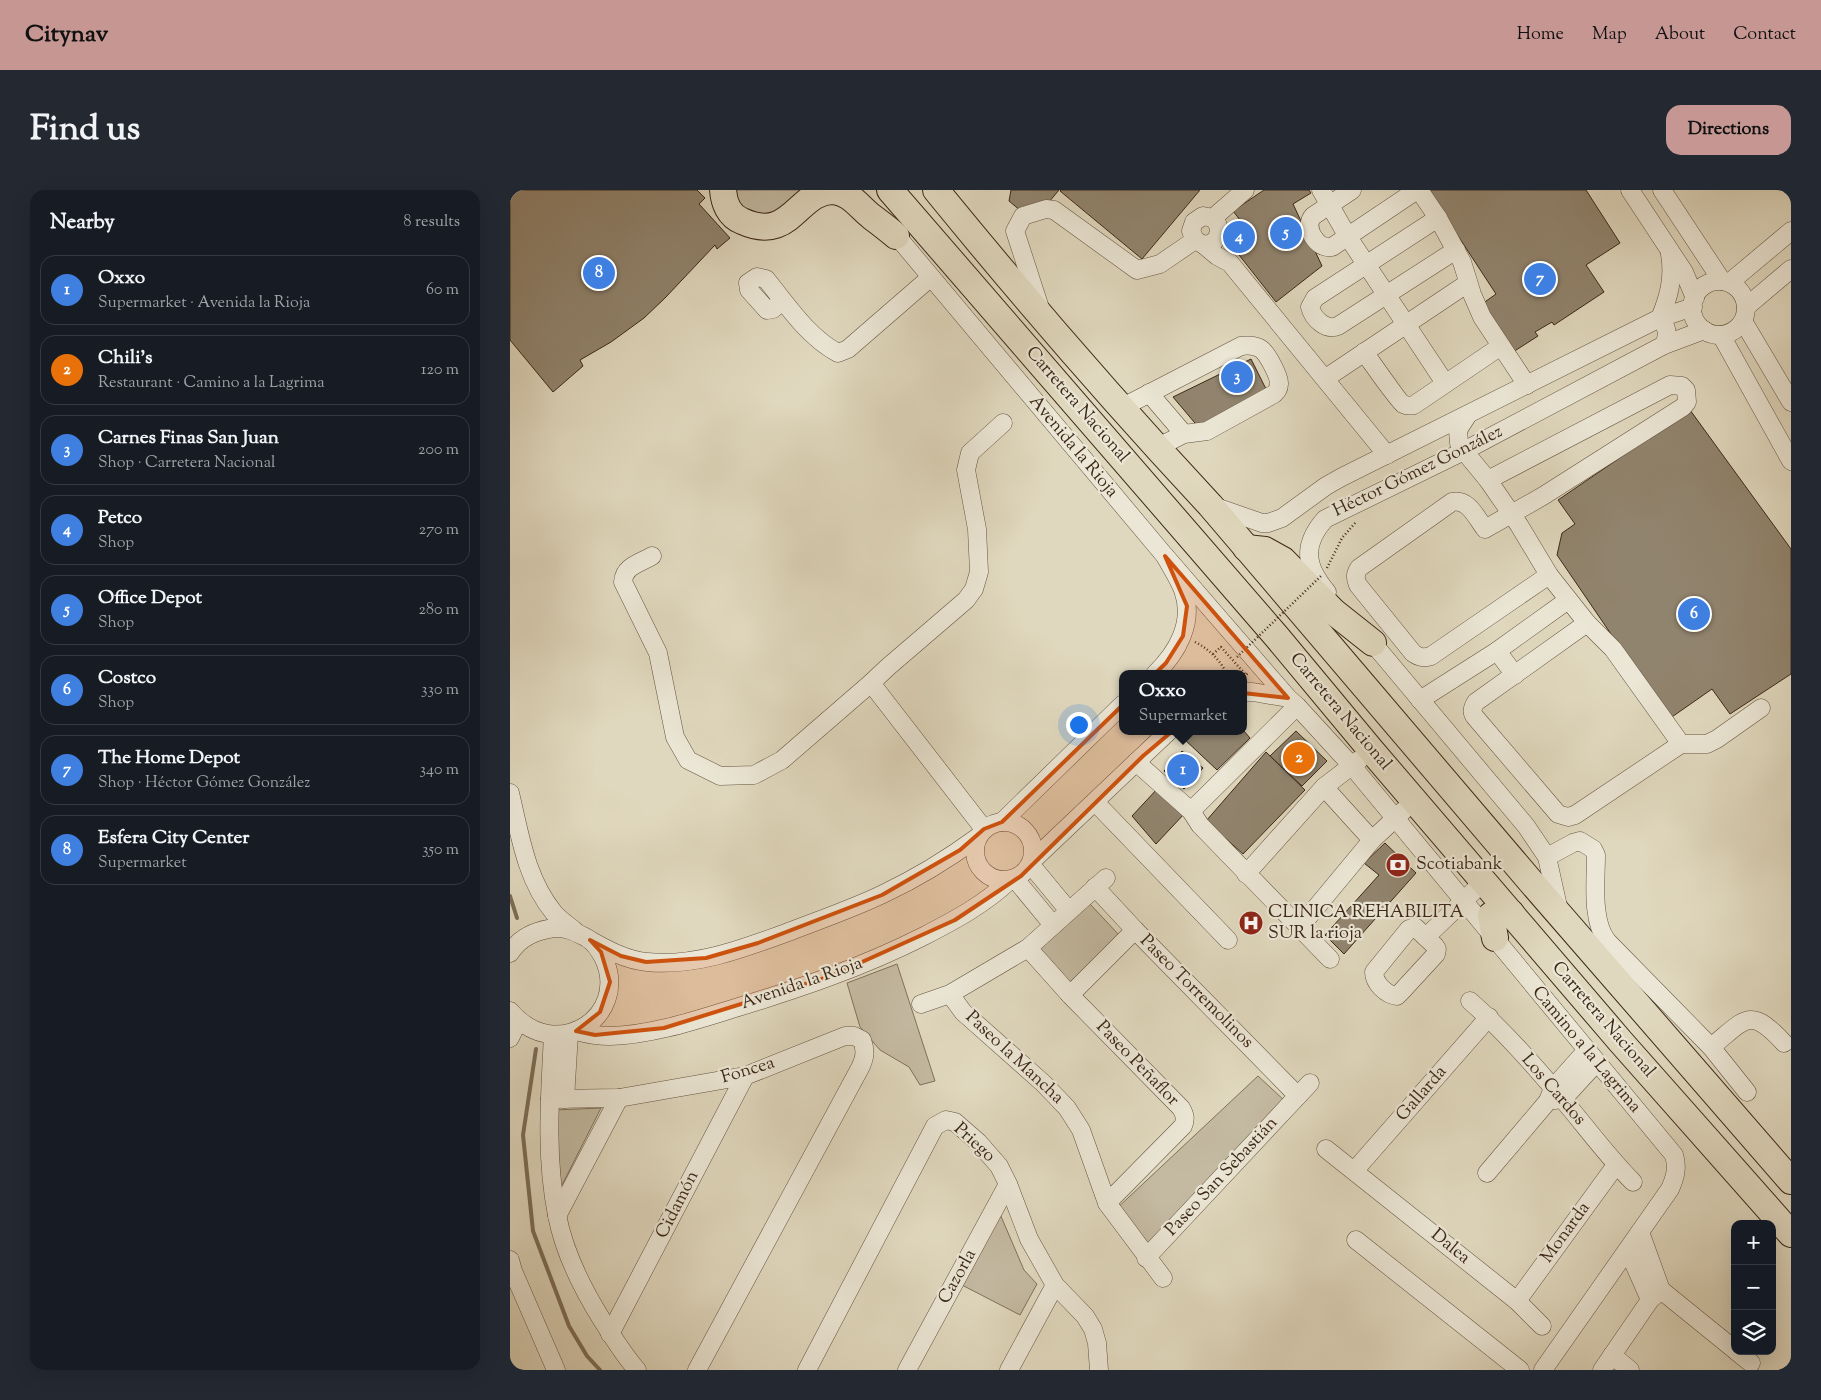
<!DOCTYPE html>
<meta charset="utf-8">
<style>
body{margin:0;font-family:"Sorts Mill Goudy",serif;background:#242831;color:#f1f3f6}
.controls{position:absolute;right:15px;bottom:15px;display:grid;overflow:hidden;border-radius:10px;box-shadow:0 5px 20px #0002}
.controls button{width:45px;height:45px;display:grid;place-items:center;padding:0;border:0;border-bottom:1px solid #363941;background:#171b24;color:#f1f3f6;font:25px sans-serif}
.you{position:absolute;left:568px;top:534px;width:18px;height:18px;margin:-12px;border:4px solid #fff;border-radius:50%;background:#1a73e8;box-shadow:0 0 0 8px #1a73e833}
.badge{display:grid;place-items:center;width:32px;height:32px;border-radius:50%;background:#c59692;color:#fff;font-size:16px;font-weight:700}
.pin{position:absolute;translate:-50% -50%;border:2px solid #fff;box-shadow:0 1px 5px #0006}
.popup{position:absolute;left:609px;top:480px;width:128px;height:65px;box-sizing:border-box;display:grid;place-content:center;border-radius:10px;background:#171b24;filter:drop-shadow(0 1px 4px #0005);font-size:16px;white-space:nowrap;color:#9ea1a6}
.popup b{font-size:19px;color:#f1f3f6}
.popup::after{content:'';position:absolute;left:50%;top:100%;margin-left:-10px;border:10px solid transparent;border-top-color:#171b24}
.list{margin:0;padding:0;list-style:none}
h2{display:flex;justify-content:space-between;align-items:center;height:65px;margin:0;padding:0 20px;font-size:21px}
h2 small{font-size:16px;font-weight:400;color:#9ea1a6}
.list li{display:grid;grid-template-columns:32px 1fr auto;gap:15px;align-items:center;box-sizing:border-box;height:70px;margin:0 10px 10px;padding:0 10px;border:1px solid #363941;border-radius:15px}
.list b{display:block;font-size:19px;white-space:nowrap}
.list p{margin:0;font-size:16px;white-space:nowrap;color:#9ea1a6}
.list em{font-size:16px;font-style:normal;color:#9ea1a6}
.icon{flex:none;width:28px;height:28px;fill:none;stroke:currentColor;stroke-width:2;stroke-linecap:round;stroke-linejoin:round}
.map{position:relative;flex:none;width:1281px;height:1180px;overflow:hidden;border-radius:15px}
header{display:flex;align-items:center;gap:30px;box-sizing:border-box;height:70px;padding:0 25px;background:#c59692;color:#111}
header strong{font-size:24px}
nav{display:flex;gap:28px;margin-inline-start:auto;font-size:18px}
.intro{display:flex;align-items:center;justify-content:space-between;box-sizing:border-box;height:120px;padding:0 30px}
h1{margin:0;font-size:35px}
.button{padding:12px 22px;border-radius:15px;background:#c59692;color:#111;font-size:18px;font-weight:700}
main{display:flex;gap:30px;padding:0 30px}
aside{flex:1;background:#171b24;border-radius:15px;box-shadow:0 5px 20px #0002}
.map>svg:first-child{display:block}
.green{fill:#c4baa2;stroke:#80715c}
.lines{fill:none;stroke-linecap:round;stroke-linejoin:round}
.stream{stroke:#7d6e59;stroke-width:4}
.building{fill:#91846e;stroke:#3c2817}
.minor-casing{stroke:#655441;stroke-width:19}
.highway-casing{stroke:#3c2817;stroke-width:28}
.path{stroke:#3c2817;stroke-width:2.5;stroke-dasharray:1 2.5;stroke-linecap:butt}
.minor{stroke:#ebe6d5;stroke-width:18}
.highway{stroke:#e0d8be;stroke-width:26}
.path-bridge{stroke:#3c2817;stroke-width:2.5;stroke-dasharray:1 2.5;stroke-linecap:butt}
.marked{fill:#ce520e;fill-opacity:0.2;stroke:#ce520e;stroke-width:4;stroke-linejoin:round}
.labels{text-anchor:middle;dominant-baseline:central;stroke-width:4.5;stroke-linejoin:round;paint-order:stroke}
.street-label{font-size:18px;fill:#3c2817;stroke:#ebe6d5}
.poi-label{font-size:18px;fill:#3c2817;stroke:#ebe6d5;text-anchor:start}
</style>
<header>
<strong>Citynav</strong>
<nav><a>Home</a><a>Map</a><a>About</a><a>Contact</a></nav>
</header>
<div class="intro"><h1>Find us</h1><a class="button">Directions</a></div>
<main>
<aside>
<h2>Nearby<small>8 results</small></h2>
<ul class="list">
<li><span class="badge" style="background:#3f7fe0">1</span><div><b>Oxxo</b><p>Supermarket · Avenida la Rioja</p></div><em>60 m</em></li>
<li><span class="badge" style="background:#e8710a">2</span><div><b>Chili's</b><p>Restaurant · Camino a la Lagrima</p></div><em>120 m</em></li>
<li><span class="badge" style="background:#3f7fe0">3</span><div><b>Carnes Finas San Juan</b><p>Shop · Carretera Nacional</p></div><em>200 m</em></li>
<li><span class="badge" style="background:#3f7fe0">4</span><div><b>Petco</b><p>Shop</p></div><em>270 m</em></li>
<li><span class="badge" style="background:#3f7fe0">5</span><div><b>Office Depot</b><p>Shop</p></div><em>280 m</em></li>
<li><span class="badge" style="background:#3f7fe0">6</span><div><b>Costco</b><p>Shop</p></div><em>330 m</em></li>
<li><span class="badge" style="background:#3f7fe0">7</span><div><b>The Home Depot</b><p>Shop · Héctor Gómez González</p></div><em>340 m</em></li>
<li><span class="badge" style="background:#3f7fe0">8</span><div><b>Esfera City Center</b><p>Supermarket</p></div><em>350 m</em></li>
</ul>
</aside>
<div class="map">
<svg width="1281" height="1180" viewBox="0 0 1281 1180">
<rect width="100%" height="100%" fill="#e0d8be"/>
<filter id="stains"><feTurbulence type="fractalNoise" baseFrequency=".004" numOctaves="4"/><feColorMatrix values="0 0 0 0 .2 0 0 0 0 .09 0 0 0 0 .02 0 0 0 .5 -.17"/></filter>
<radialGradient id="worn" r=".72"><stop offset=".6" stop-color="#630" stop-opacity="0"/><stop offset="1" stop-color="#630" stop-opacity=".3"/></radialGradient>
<!-- green -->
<g class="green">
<polygon points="222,0 310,0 264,31 230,19"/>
<polygon points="580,714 609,745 559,793 528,760"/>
<polygon points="387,774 425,891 410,895 399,877 370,860 350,837 337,793"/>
<polygon points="748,886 776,912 636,1058 604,1021"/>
<polygon points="91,918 51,997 45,920"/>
<polygon points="490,1024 514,1080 527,1094 510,1125 450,1094"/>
</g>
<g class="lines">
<!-- stream -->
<g class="stream">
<polyline points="0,706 7,728"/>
<polyline points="26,859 13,945 23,1041 59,1136 77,1166 90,1180"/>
</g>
</g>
<!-- building -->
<g class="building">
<polygon points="0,0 187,0 195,8 189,14 220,48 207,59 205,55 155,108 134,128 101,152 70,170 73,176 43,202 0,150"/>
<polygon points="501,0 549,0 523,31 499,11"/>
<polygon points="551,0 690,0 632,69 550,1"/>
<polygon points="754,0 799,0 801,3 783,14 812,76 766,112 711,42 730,30 723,21"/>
<polygon points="918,0 1076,0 1110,53 1076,75 1094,102 1044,135 1042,132 1025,142 1028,146 1003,162 972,114 986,104"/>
<polygon points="741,169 759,205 690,239 663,207"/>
<polygon points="1180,220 1281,359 1281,484 1220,524 1202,499 1159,529 1047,365 1052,343 1065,334 1048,310"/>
<polygon points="733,540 740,548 707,580 673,548 681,541"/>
<polygon points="786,541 817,571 792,596 760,566"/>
<polygon points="672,561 693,578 674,599 654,581"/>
<polygon points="756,562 795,600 733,664 696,631"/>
<polygon points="648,598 675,623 646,654 622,626"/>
<polygon points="875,653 906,683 834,764 815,745 869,685 854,673"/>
</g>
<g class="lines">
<defs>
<g id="minor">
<polyline points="811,0 838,47 935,193"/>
<path d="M842,0l-39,26c-10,11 4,34 19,31l85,-57"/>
<polyline points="909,0 928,28 952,72 962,104 972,127 1017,195"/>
<polyline points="1120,0 1174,82 1185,108"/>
<polyline points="1152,0 1212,91"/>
<path d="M703,28c8,9 8,15 0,25l-9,2 -9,-5 -4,-9 3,-9 9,-6 10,2 32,-28"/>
<path d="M928,28l-123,80 -5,9c3,12 16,24 28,19l118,-76"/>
<path d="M380,38l275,328c6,11 14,23 18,34 12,32 -6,63 -28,84"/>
<polyline points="694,55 707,66 720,73 877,265"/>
<circle cx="1209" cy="118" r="27"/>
<polyline points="1219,93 1281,41"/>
<path d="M272,111l-9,8 -6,1 -18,-20 -1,-7 9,-6 9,2c21,26 42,58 72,74l10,-4 83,-72"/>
<polyline points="1236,117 1281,79"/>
<polyline points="530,118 505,41 513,26 536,19 544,20 627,80 650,74 685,50"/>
<polyline points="1233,131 1281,212"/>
<polyline points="1211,145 1281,271"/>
<path d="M1154,155c5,-11 3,-18 -4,-27 9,-21 14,-41 10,-64"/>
<path d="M854,162c6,8 35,50 39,52 4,2 7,2 11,1l87,-59"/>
<polyline points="816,188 958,93"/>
<polyline points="639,203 674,244"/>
<path d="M611,218l120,-62c7,-1 14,-1 20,3 6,4 19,28 18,35 0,5 -2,7 -5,10l-67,37 -23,3 -28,14"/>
<polyline points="957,226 948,240 949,253 954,261 978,290 1009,335 1039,385 1077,433 1103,459 1171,554"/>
<path d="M978,290l182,-95 12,1 4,4 1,12 -4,5 -140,89 -58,33c-9,-12 -17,-31 -33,-27l-93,66c-4,6 -4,10 -1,17l55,68c7,5 11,5 18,3l118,-81"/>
<polyline points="703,316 752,333 758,333 772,328 816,296 832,287 1150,128 1183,117"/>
<path d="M142,366c-12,7 -28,10 -29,26l35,71 17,84 13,23 32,16 34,-1 28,-15 89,-77"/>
<path d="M655,366l123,142 9,8 55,60 322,389c4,13 1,23 -4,34l-127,181"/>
<path d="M817,402c-22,-26 -25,-47 -2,-73l139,-68 200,-106 40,-15"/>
<path d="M1077,433l-111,79c-4,6 -5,10 -1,15l83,97 10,3 7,-2 106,-71h26l10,-5 44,-31"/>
<polyline points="856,445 1016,636 1037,667 1049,721"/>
<polyline points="987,461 1005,485"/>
<polyline points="733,502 743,502 778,508"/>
<polyline points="910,510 987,461 1058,410"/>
<polyline points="626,572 681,621 690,635 820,769"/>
<polyline points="814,597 862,650"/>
<path d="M0,603c10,42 16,86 44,120 6,7 14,12 21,18"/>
<polyline points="585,612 718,750"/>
<polyline points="681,621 787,516"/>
<circle cx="494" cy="661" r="29"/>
<polyline points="492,632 613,514"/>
<polyline points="474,639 361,493 378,477 456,410 464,399 469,382 467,339 456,280 460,263 493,233"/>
<path d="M1037,667l26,-14 7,-2 13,8 3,6c0,26 -5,65 11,86l104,106 36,45"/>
<polyline points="523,670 659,541"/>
<polyline points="521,675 559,721"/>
<polyline points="736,684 814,597 849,570"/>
<polyline points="505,689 543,735"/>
<polyline points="585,697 625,740 788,906"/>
<path d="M905,737l20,19 2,3 -1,5 -35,38 -4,4c-11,-1 -23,-13 -23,-24l35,-43z"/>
<polyline points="789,738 862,650 893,621"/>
<polyline points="916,747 973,692"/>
<path d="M80,750c18,10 36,20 57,22 49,5 98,-14 144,-31 31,-12 63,-23 92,-37 34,-16 65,-35 95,-57"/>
<path d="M518,758l42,47 111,113c4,7 5,11 2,18l-76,77"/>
<path d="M0,763c10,-16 27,-23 45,-25 12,-1 22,5 32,10 8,5 13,13 17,21 26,58 -49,106 -94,52"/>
<polyline points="440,804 453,822 533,893 557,918 571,940 597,1013 653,1088"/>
<polyline points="560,805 625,740"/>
<path d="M960,811c34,30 65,65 94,100 23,27 44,56 69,81"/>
<polyline points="411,814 440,804 518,758 596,688"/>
<path d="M66,841c11,3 22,5 34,5 41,-1 83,-15 122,-27 66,-20 131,-42 192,-73 31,-16 61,-32 86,-56"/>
<path d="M43,845c-3,60 -8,121 4,180 7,37 25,73 45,105 11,17 21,34 35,50"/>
<polyline points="0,848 8,831"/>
<path d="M1201,857c34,-27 38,-42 73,-4"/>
<path d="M40,909l69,-1 126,-22 100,-40h9l8,4c4,11 3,18 -2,28l-163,302"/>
<polyline points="55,909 59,844"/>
<polyline points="1044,910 1053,909 1086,873"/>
<polyline points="816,959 1007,1111 1032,1136"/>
<polyline points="845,980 979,827"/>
<polyline points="977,983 1038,911 1043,898 1076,861"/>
<polyline points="47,1026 109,908"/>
<polyline points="1130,1042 1151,1100"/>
<polyline points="846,1050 1010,1180"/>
<polyline points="1118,1060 1140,1110"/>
<polyline points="636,1068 800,893"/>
<polyline points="0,1070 3,1081 46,1180"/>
<polyline points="1007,1111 1106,975"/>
<polyline points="100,1144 235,886"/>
<polyline points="1226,1161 1241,1173"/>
<polyline points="1102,1165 1120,1180"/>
<polyline points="297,1180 425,936 436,930 445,932 468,952 489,976 498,994 519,1049 545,1095 575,1126 583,1139 587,1153 589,1180"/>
<polyline points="397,1180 498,994"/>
<polyline points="499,1180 545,1095"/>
<polyline points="1092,1180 1140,1110 1151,1100 1225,1160"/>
</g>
<g id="highway">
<path d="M213,0c1,13 6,26 19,31 50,23 55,-31 92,-30 17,2 26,17 38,26 8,6 16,12 24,19"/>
<polyline points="380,0 767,447 861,560 1111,852 1281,1044"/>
<path d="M426,0c88,108 179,213 274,315l322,378 259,298"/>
<polyline points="736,358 755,360 773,370 824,422 863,453"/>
<polyline points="985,748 981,725 990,720 1001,723"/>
</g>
</defs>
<!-- minor casing -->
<use href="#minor" class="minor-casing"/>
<!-- highway casing -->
<use href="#highway" class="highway-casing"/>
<!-- path -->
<g class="path">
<polyline points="817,378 832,348 846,332"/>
<path d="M685,452c14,7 25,18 32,32"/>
<polyline points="703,464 711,457 736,485 738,483"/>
</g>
<!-- minor -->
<use href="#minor" class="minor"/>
<!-- highway -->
<use href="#highway" class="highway"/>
<!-- path-bridge -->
<polyline class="path-bridge" points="727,467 812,385"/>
</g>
<!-- marked area -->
<path class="marked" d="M655,366l123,142 -54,-6 -25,8 -66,56 -122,120 -66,44 -124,56 -167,52 -69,7 -19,-4 24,-19 10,-30 -9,-30 -11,-12 31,16 25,6 60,-4 52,-15 124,-48 78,-45 24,-21 18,-7 164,-159 17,-27 4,-30z"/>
<!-- icons -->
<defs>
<symbol id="bank-disc" viewBox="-11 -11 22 22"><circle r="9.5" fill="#8f2418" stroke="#ebe6d5"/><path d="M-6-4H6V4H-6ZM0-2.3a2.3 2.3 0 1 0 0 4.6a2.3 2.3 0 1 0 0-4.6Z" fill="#fff"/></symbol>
<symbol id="hospital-disc" viewBox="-11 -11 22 22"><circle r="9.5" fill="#8f2418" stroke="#ebe6d5"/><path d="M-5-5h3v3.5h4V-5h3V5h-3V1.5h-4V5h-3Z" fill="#fff"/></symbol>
</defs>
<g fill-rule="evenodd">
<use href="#bank-disc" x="874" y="661" width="28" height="28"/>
<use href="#hospital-disc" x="727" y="719" width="28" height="28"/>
</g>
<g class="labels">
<!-- street labels -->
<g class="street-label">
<text transform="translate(567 215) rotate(49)">Carretera Nacional</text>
<text transform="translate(563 257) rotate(50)">Avenida la Rioja</text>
<text transform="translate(908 282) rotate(-26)">Héctor Gómez González</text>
<text transform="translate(830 522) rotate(50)">Carretera Nacional</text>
<text transform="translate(292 794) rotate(-19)">Avenida la Rioja</text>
<text transform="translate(686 802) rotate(45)">Paseo Torremolinos</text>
<text transform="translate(1093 830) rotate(49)">Carretera Nacional</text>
<text transform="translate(1076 860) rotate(50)">Camino a la Lagrima</text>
<text transform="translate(504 868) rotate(43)">Paseo la Mancha</text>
<text transform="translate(627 874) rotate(46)">Paseo Peñaflor</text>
<text transform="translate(238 881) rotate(-17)">Foncea</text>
<text transform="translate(1043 900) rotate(49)">Los Cardos</text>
<text transform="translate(912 904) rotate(-49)">Gallarda</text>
<text transform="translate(464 953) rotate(42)">Priego</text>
<text transform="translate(712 987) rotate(-47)">Paseo San Sebastián</text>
<text transform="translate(168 1015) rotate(-63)">Cidamón</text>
<text transform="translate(1056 1043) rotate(-54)">Monarda</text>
<text transform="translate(940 1057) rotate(39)">Dalea</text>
<text transform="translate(448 1087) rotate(-61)">Cazorla</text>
</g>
<!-- poi labels -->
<g class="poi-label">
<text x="906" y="675">Scotiabank</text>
<text x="758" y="723">CLINICA REHABILITA<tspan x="758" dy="21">SUR la rioja</tspan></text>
</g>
</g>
<rect width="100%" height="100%" filter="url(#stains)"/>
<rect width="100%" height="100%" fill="url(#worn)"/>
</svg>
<div class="controls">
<button>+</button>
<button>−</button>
<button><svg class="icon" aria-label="layers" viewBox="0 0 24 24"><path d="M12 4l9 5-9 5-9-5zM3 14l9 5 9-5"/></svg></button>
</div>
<div class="you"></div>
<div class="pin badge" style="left:673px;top:580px;background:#3f7fe0">1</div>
<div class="popup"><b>Oxxo</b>Supermarket</div>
<div class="pin badge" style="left:789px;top:568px;background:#e8710a">2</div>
<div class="pin badge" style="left:727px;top:187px;background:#3f7fe0">3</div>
<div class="pin badge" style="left:729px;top:47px;background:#3f7fe0">4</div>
<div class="pin badge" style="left:776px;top:43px;background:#3f7fe0">5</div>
<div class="pin badge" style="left:1184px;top:424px;background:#3f7fe0">6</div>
<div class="pin badge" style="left:1030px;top:89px;background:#3f7fe0">7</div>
<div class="pin badge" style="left:89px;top:83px;background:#3f7fe0">8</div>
</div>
</main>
